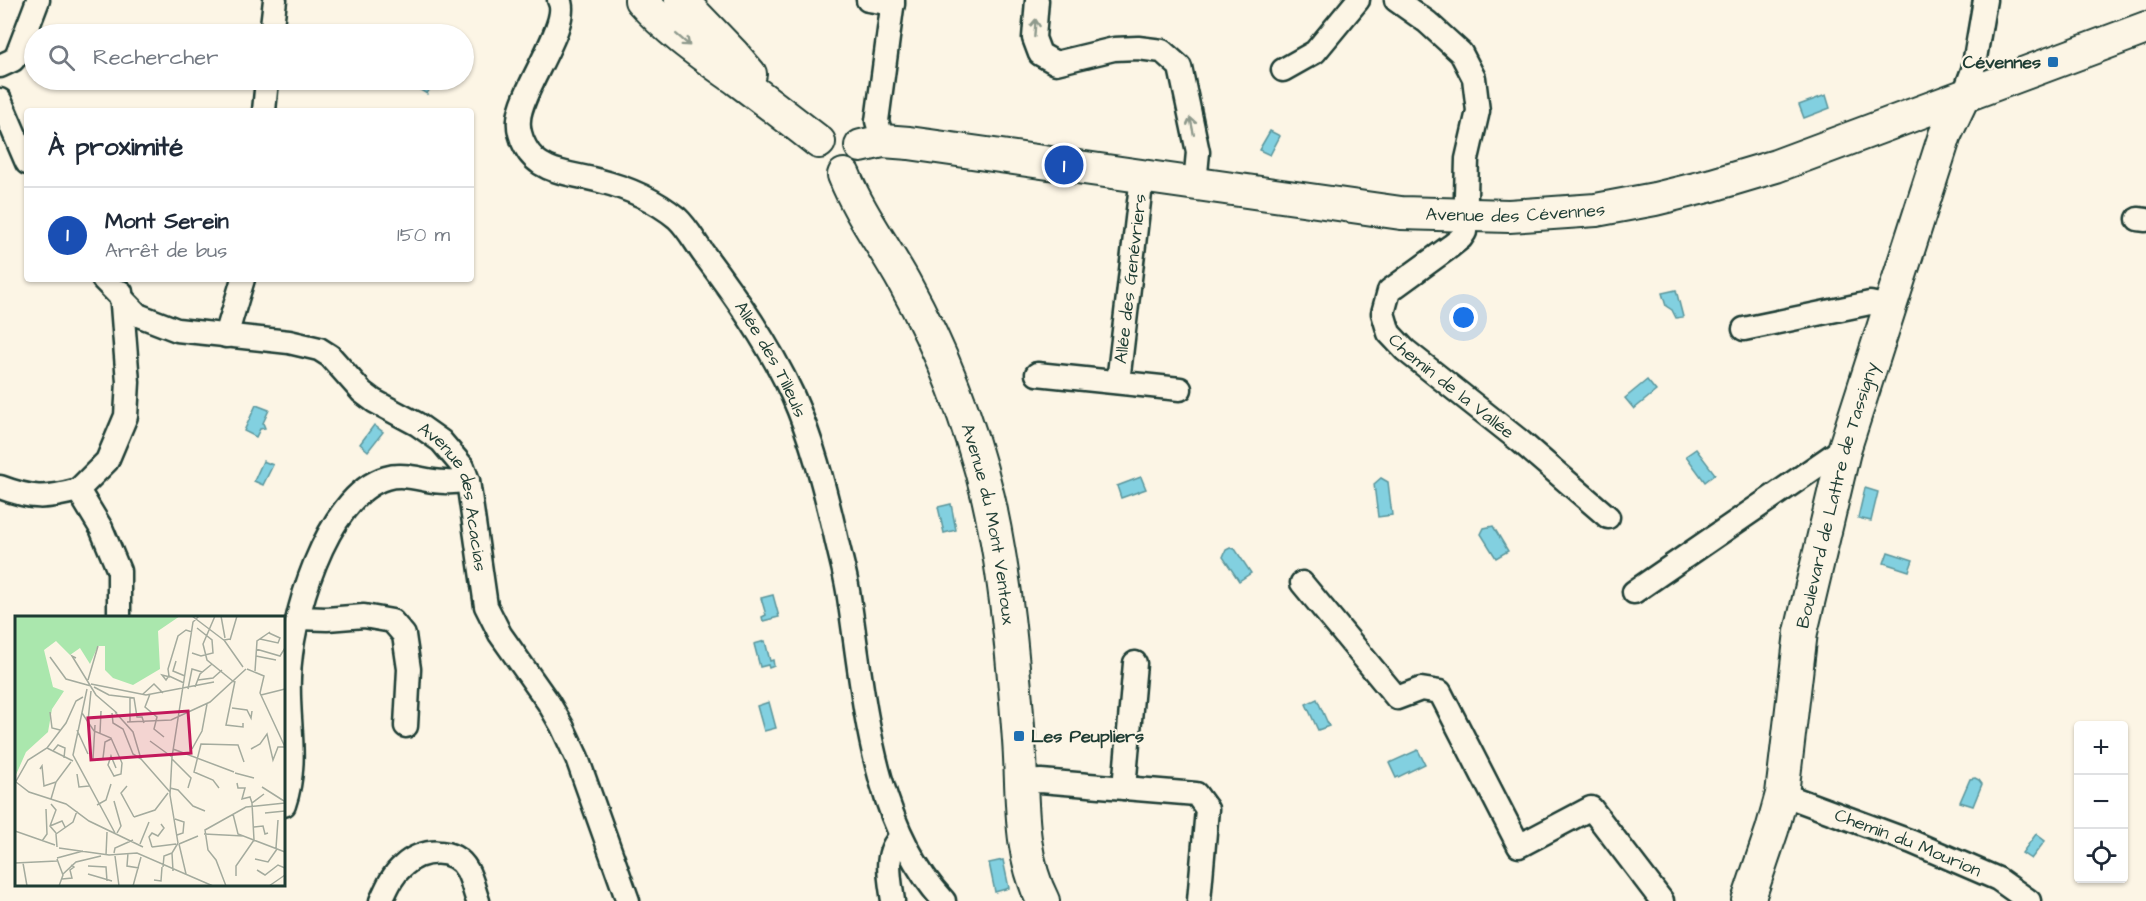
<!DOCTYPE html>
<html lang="fr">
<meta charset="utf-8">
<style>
body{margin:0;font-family:"Architects Daughter",sans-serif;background:#f6f6f7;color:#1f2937}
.controls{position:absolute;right:18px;bottom:18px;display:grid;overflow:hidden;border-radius:6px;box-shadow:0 2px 4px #0004}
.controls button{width:54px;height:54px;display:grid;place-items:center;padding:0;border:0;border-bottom:2px solid #e0e1e3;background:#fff;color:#1f2937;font:30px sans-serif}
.you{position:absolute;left:1464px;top:318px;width:21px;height:21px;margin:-15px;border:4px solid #fff;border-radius:50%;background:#1a73e8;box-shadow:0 0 0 9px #1a73e833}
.badge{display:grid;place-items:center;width:39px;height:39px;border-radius:50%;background:#0f766e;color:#fff;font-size:20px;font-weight:700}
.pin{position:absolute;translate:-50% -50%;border:3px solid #fff;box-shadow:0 2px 6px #0006}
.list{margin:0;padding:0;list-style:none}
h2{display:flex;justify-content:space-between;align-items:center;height:78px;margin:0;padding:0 24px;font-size:26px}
h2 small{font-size:20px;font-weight:400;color:#747a83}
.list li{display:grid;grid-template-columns:39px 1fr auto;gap:18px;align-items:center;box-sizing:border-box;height:96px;padding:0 24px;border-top:2px solid #e0e1e3}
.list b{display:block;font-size:22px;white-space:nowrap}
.list p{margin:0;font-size:20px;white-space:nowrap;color:#747a83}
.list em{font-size:20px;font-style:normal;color:#747a83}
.icon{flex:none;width:33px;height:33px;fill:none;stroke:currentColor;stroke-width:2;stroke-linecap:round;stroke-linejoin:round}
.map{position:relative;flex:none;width:2146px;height:901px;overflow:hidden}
.search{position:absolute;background:#fff;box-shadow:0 2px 4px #0004;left:24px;top:24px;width:450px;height:66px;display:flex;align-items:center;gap:15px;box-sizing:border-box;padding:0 21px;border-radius:33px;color:#747a83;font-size:22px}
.panel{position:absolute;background:#fff;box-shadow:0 2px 4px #0004;left:24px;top:108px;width:450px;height:174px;border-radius:6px}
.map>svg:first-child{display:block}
.water{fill:#82d0e0;stroke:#5a959b;stroke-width:1.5}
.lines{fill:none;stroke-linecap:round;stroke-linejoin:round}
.street-casing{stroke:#1f3d34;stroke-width:27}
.secondary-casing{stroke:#1f3d34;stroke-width:36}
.street{stroke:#fcf5e5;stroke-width:22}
.secondary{stroke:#fcf5e5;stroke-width:32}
.oneway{stroke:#8e998c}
.poi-dot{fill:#1f6fb2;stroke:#fcf5e5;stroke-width:2}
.labels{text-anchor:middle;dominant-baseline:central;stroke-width:4.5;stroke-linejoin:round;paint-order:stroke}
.poi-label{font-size:18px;font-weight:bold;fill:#1f3d34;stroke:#fcf5e5;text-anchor:end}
.street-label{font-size:18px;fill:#1f3d34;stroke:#fcf5e5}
.inset-road{fill:none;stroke:#a4ab9e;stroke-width:1.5}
.view{fill:#c2185b;fill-opacity:0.15;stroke:#c2185b;stroke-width:3}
.inset-edge{fill:none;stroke:#1f3d34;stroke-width:3}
</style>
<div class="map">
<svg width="2146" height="901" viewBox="0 0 2146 901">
<rect width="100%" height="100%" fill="#fcf5e5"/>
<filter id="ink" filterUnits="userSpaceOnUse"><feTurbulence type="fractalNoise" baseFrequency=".0167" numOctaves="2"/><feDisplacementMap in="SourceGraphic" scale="12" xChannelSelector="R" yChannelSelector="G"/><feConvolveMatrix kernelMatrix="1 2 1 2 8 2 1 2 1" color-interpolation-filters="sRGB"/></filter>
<g filter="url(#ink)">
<!-- water -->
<g class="water">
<polygon points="412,80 427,80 433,83 427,94 410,84"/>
<polygon points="1826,95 1830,108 1804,118 1799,105"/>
<polygon points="1270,131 1280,136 1270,155 1259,150"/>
<polygon points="1676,290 1683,317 1676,318 1672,310 1666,306 1662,293"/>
<polygon points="1647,380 1656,391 1634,409 1625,398"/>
<polygon points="256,405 269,410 263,423 265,428 260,429 256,437 244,431"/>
<polygon points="374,425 383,432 368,451 360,444"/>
<polygon points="1696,449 1715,474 1705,482 1686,456"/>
<polygon points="263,461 273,465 263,485 254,481"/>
<polygon points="1141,477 1146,489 1121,498 1117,486"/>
<polygon points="1381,478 1388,482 1392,515 1378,517 1374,484"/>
<polygon points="1865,488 1878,492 1871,521 1858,518"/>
<polygon points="951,504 956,530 944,533 938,507"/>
<polygon points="1493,526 1508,551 1496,558 1481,534 1484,528"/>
<polygon points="1230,548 1235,549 1251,573 1239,581 1223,557 1226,550"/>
<polygon points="1888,552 1913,560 1909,571 1884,563"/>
<polygon points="773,595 779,617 763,621 762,617 766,615 761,598"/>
<polygon points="765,641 770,661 773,660 774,666 769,668 768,665 760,667 754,644"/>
<polygon points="1317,699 1329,726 1318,730 1306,704"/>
<polygon points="769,702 776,728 764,731 757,706"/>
<polygon points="1418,750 1425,764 1396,778 1389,763"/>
<polygon points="1975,778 1979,780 1982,784 1973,806 1960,802 1970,779"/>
<polygon points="2036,834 2045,841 2031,859 2022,853"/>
<polygon points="1003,860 1009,888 995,892 989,863"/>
</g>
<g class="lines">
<defs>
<g id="street">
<path id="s1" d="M559,0c13,23 -39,90 -40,120 -1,8 2,19 6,26 14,29 50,27 75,35 28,7 55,19 77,37 10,9 18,24 26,35 33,44 66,91 89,141 20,45 32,92 43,139 4,19 10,39 13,58 16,102 22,230 96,310"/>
<polyline points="868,0 893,4"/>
<polyline points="1037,0 1034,38 1040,54 1056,63 1114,49 1138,48 1162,51 1180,67 1198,152 1195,184"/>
<path id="s2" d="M1396,0l31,22 34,31 13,25 4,33 -11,48 -2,73 -4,6 -10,8 -62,45 -6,22 6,20 16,17 115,91 88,76"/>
<polyline points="271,34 275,0"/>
<polyline points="0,66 13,60 17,55 38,0"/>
<polyline points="1283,70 1315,52 1358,0"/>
<polyline points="1963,97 1973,70 1985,0"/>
<polyline points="0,100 27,163"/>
<polyline points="264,111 267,80"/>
<polyline points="883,141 877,121 893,0"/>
<polyline points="2138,219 2146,220"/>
<path id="s3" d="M103,279l35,36 39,15 112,12 30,7 11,7 32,36 12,9 43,23 24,17 22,26 5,14 18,125 14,28 48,68 14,24 15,32 51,143"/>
<polyline points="1744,329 1870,303 1889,307"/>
<polyline points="226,336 243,279"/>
<polyline points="1037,374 1180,389"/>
<path id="s4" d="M1118,382l24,-206"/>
<path d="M0,487c32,12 45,12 78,3"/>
<polyline points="1302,583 1397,698 1421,689 1440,692 1519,846 1591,808 1662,901"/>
<polyline points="1634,592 1845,447"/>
<polyline points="119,618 119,571 101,528 78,490 107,461 126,416 128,382 121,292"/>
<polyline points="298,618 327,619 364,616 392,621 404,635 409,669 406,726"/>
<polyline points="1022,782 1041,781 1196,794 1207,809 1199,901"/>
<polyline points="1124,788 1135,663"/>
<path id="s5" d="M1782,794l130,48 86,37 31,22"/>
<path d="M284,805c15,-44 3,-83 5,-127 1,-56 36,-182 97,-200 20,-6 39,4 59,4 7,1 15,-1 23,-1"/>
<path d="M381,901c6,-13 11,-26 22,-35 18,-17 51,-20 64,4 5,9 7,21 11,31"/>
<path d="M893,901c-3,-22 -10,-48 8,-64"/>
</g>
<g id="secondary">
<path d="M641,0c28,32 62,55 97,80 27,20 54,41 81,62"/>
<polyline points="681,0 733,54 750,74"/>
<path id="s6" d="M861,146l22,-5 26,2 492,70 108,3 87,-6 59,-11 57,-14 64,-19 370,-138"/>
<path id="s7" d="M844,175c15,38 40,71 60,107 37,67 66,140 84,215 18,79 25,162 31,243 4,52 -1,113 24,161"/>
<path id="s8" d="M1748,901l24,-71 10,-36 19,-162 44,-185 100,-312 18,-38"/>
</g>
</defs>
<!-- street casing -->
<use href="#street" class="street-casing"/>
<!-- secondary casing -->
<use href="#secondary" class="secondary-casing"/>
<!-- street -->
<use href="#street" class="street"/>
<!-- secondary -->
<use href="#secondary" class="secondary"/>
</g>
<!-- one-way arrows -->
<defs><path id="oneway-shaft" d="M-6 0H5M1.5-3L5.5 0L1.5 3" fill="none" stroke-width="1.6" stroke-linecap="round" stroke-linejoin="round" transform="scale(1.5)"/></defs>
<g class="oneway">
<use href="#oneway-shaft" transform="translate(1035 28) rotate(-86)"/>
<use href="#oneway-shaft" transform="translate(683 40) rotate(41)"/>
<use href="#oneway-shaft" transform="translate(1192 126) rotate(-102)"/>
</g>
</g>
<!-- markers -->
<g class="poi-dot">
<rect x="2047" y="56" width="12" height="12" rx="3"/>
<rect x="1013" y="730" width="12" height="12" rx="3"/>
</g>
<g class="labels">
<!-- poi labels -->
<g class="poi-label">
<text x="2041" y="62">Cévennes</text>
<text x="1031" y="736" text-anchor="start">Les Peupliers</text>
</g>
<!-- street labels -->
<g class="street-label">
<text stroke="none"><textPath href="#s6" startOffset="660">Avenue des Cévennes</textPath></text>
<text stroke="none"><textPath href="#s4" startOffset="104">Allée des Genévriers</textPath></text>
<text stroke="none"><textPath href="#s1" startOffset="498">Allée des Tilleuls</textPath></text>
<text stroke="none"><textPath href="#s2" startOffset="490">Chemin de la Vallée</textPath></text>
<text stroke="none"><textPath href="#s8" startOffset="417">Boulevard de Lattre de Tassigny</textPath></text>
<text stroke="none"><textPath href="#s3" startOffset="447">Avenue des Acacias</textPath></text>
<text stroke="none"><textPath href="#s7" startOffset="381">Avenue du Mont Ventoux</textPath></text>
<text stroke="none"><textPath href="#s5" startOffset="135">Chemin du Mourion</textPath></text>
</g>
</g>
<!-- overview -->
<g transform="translate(15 616)">
<rect width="270" height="270" fill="#fcf5e5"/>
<path d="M0,0h165l-22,15 2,38 -27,16 -20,-7 -8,-8v-24h-7l-8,18 -10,-16 -10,7 -14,-14 -12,9 9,37 11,4 -12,18 -4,23 -22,20 -11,25z" fill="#aae7ad"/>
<path class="inset-road" d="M177,0l33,25M200,0l-12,28 4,16 27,22M206,0l4,22M215,23l-6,1 19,27M245,23l18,4 2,-5 -11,-5M215,24l7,-24M241,33l24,7 5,-8M177,37l9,3 12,-3 -1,-13 -15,-12M241,40l20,4M35,41l16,22 25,7M61,42l-4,-2 24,39 21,18M161,45l-3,10 12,5M232,53l17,7 -4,17 25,54M240,55l2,-30 13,-9M153,61l-2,3 -4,-5 8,2M73,64l10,-34M183,64l15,-2 9,-8M220,65l-9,44 17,2v-4M169,67l-15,-7 -1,-7 10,-33 8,-6 6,2M76,68l55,11 68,-13M79,71l15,8 25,3 3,19h5l2,6M180,71l5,-13 12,-10M72,73l-14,66 42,78M173,73l4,-20 10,3M128,78l11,-10 9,9M135,78l-5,13 12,10 -3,12 10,8M246,79l24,-6M217,92l15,2 4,8 1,-7M35,96l2,16 8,2M100,96l18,20 8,27 29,33M67,97l12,18 17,7 11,25 -1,11 -7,2 -6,-11 3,-9 5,12M97,97l1,10 10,6 10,25 8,5M73,105l3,-30M112,106l44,-2 39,-18 36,-33M115,106v-24M62,114l11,24M85,117l1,-22M135,125l22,16M32,132l26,13M158,133l61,23M177,133l10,-18 5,-27M236,133l9,-5 7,-10 6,26 5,-13h7M38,135l5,-6 7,3 -1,10M88,142l2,-16 6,-3M78,143l2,-34M157,143l19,19 -3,10M25,153l2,-3 2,20 12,-4M220,157l19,5M62,158l2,13 10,-1M1,166l13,10 37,12 23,17 54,26M0,167l13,-23 19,-12 19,-25 10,-22 7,-4M222,167l1,5h7l-3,11 8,-2 2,6M112,170l-6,7 13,24M247,171l22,14M155,172l8,2 15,16 12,5M204,172l-6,-8 -19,-8 7,-28 37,1 6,17M36,183l5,-17 15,-20M99,185l7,25 -4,7M36,188l5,6 -6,16 6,7M82,189l9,-5 5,-16M250,197l20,-2M218,198l5,20 47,18M119,201l21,-7 13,-17M160,203l9,3 -1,11 -6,2M35,210l12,-5 3,6M239,211l9,-1 2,8 3,-1M0,215l40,14M189,218l40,2M239,224l-2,-37 12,-9M27,225l5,-7 -1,-25M163,227l-8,-48 2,-38 21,-135 6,-6M125,228l9,-22M164,228l7,30M164,228l19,-8M42,231l-1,-13 17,-12 4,-11M137,231l-3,-10 3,-4 6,3 6,-8 -3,-4M137,231l24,-3M44,232l50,7 28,-2 76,33M261,232l2,-28M99,237l1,-5 18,-8M113,237l-1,13 12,2M91,239l1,-23M100,240l4,30M42,242l26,-7M42,243l6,16 -4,11M240,243l13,3 9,-13M0,247l42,-2M8,247l4,23M73,250l18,1 1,14M148,251l1,-11 8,-3M242,254l8,5 13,-10 7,3M158,255l-1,-18 6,-10M48,258l13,-12 25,-6M73,258l24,7M221,260v-10l18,-26M47,263l10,-1 -2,-8 4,-3 -3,-2M139,264l7,1 1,-14M118,270l8,-29M211,270l-10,-26 -8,-10 -3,-20 41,-23 39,-4M254,270l16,-11"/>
<path class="view" d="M173,95l3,42 -100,7 -3,-42z"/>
<rect width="270" height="270" class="inset-edge"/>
</g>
</svg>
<div class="controls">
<button>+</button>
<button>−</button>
<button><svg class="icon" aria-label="locate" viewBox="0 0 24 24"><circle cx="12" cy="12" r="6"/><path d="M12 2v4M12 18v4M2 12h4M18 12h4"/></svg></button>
</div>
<div class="you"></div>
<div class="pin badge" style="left:1064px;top:165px;background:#1a4fb4">1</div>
<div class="search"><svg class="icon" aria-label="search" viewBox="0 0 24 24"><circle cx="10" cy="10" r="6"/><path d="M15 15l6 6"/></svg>Rechercher</div>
<section class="panel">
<h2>À proximité<small></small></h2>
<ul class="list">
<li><span class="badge" style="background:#1a4fb4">1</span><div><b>Mont Serein</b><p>Arrêt de bus</p></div><em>150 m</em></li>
</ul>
</section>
</div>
